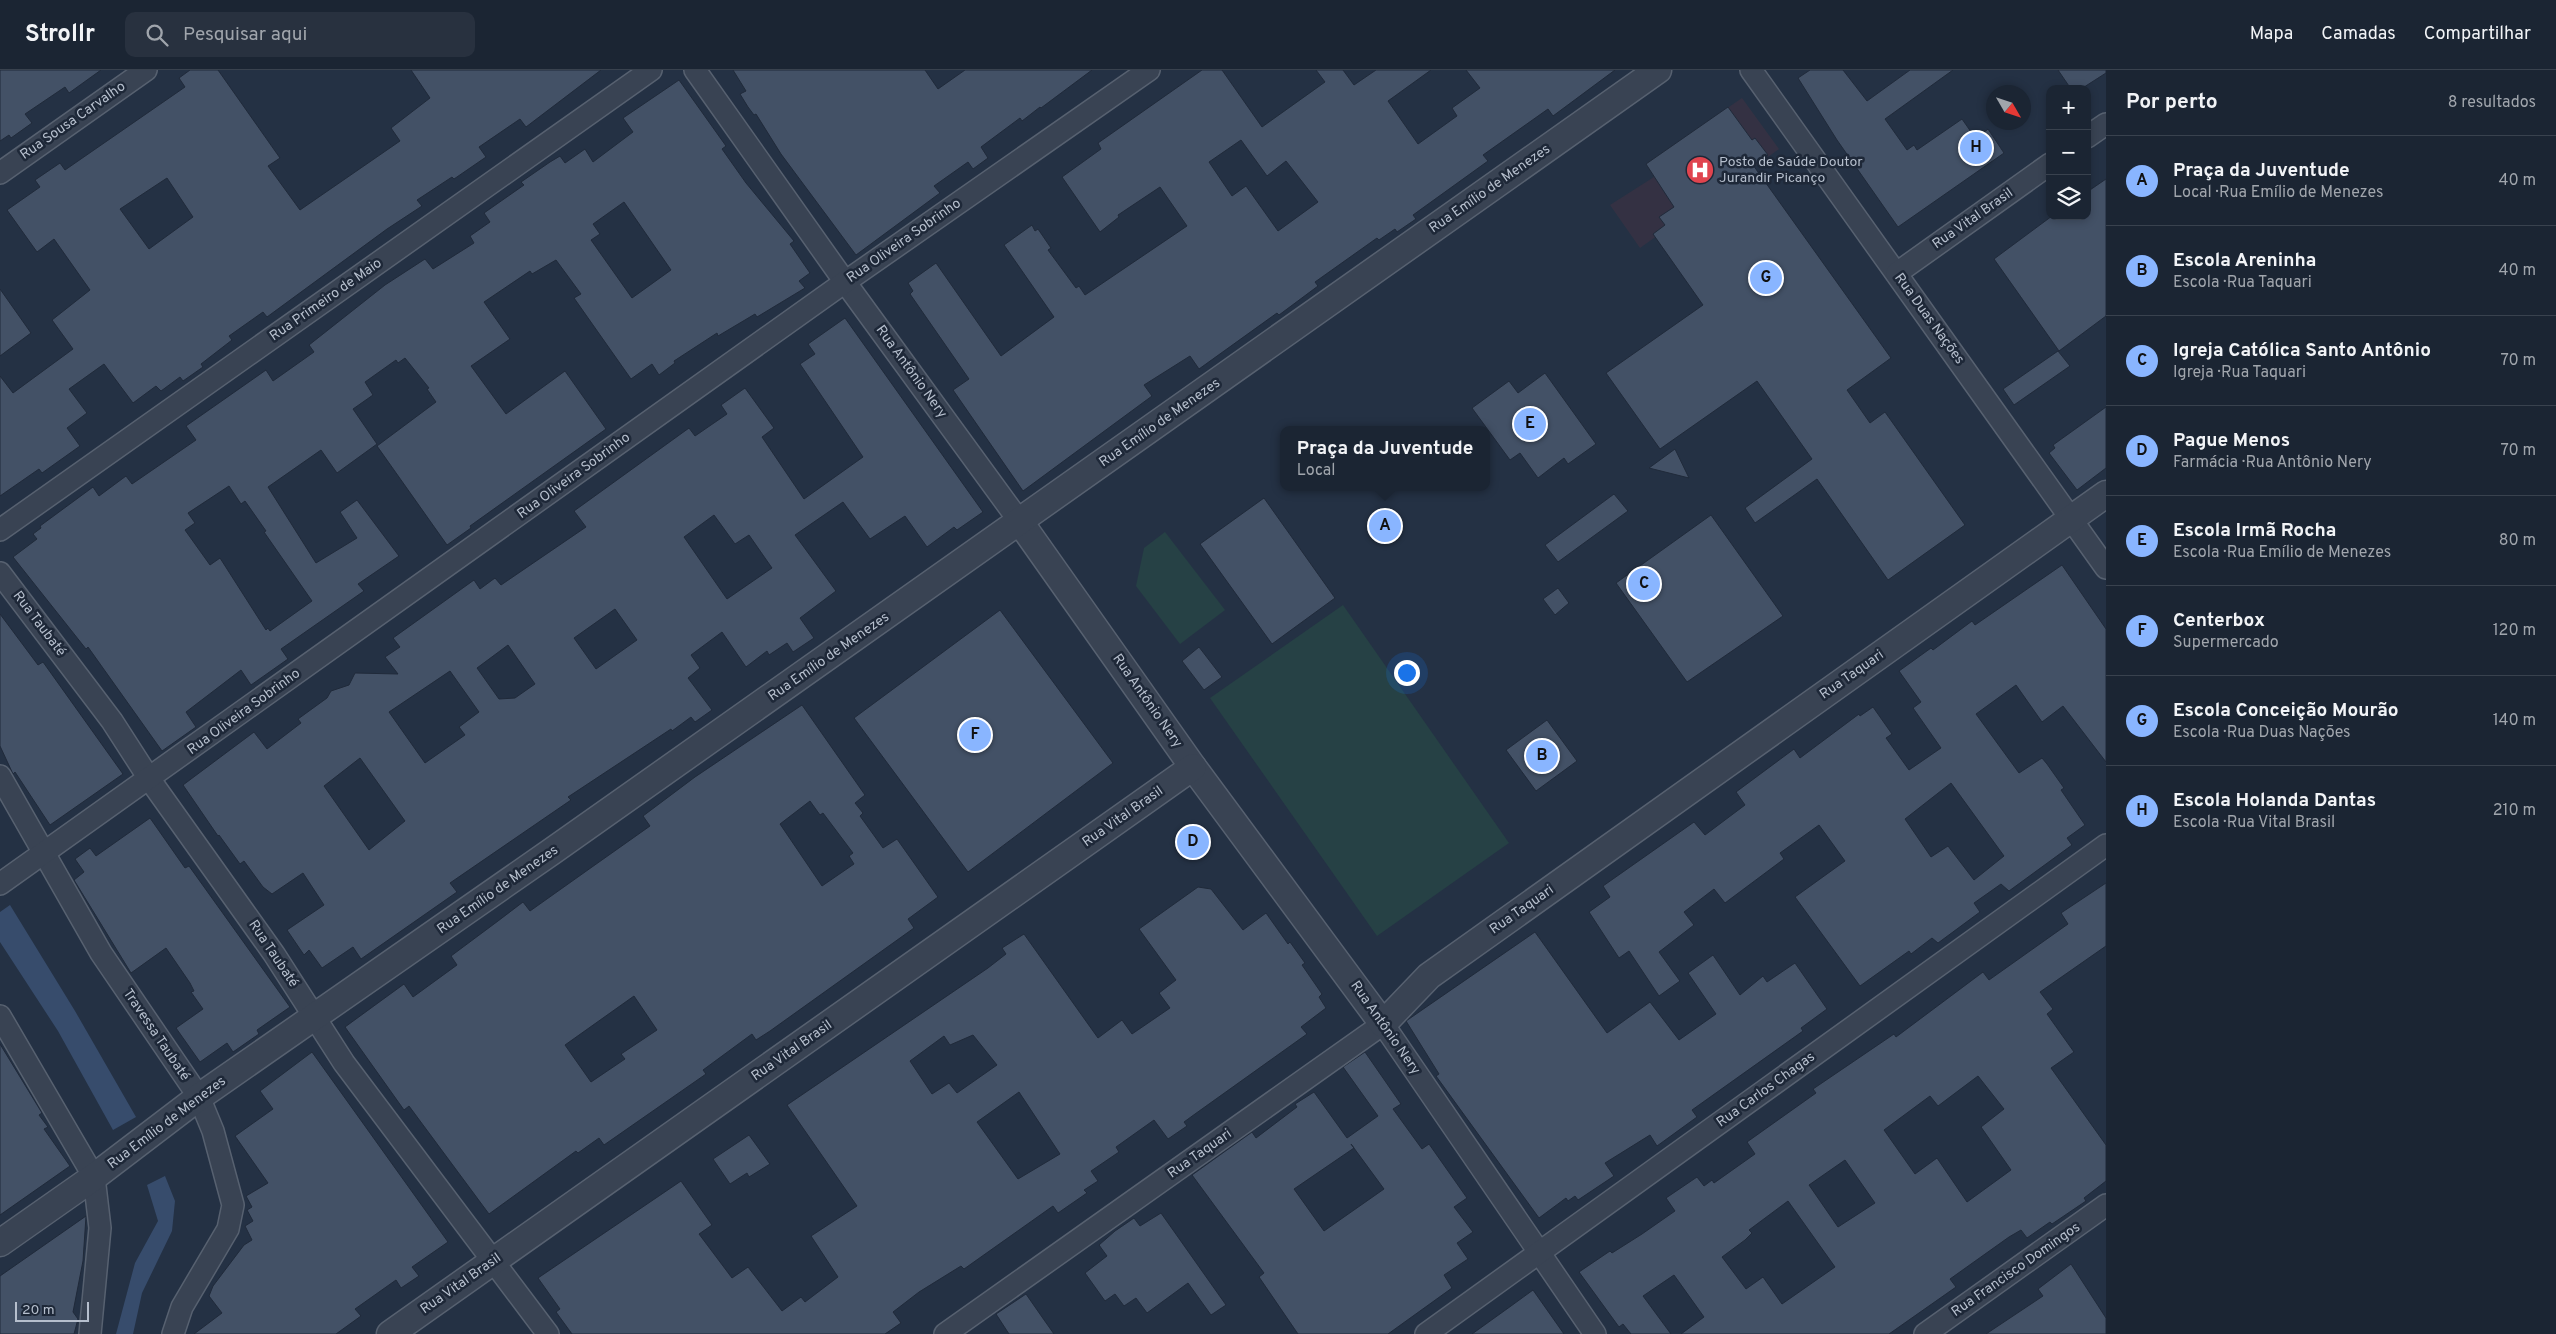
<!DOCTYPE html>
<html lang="pt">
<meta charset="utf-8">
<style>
body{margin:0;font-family:Overpass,sans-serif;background:#28313f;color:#f1f3f6}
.controls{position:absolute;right:15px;top:15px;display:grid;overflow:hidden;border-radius:10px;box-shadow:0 2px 8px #0003}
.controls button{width:45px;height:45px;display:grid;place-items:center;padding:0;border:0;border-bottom:1px solid #39424e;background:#1b2533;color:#f1f3f6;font:25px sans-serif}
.compass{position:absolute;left:1986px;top:15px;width:45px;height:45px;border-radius:50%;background:#1b2533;box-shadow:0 2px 8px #0003;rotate:129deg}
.scale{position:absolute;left:15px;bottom:12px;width:74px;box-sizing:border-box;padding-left:5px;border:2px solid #b6bfcd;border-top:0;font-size:14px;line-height:18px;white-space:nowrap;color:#b6bfcd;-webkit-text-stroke:4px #1e2838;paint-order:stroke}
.you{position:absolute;left:1406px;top:602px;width:18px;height:18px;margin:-12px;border:4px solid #fff;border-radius:50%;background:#1a73e8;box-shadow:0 0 0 8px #1a73e833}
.badge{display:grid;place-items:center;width:32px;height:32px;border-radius:50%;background:#89b5ff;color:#111;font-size:16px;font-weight:700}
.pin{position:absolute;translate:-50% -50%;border:2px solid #fff;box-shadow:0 1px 5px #0006}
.popup{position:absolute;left:1280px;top:356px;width:210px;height:65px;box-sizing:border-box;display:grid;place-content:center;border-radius:10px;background:#1b2533;filter:drop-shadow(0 1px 4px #0005);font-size:16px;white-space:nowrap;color:#a0a5ac}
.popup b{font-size:19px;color:#f1f3f6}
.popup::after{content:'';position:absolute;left:50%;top:100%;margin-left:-10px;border:10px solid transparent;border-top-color:#1b2533}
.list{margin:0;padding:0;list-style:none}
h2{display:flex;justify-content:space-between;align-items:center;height:65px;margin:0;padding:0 20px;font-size:21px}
h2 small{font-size:16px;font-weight:400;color:#a0a5ac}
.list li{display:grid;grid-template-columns:32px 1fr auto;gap:15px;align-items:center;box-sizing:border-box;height:90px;padding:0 20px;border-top:1px solid #39424e}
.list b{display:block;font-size:19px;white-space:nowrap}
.list p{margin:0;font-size:16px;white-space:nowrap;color:#a0a5ac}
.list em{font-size:16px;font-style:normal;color:#a0a5ac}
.icon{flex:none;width:28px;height:28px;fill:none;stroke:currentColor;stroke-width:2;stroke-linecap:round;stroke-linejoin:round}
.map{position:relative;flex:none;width:2106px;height:1264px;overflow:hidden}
header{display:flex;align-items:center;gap:30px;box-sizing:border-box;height:70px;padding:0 25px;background:#1b2533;border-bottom:1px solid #39424e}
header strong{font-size:24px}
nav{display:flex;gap:28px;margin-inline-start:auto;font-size:18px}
.search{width:350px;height:45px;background:#28313f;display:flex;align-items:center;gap:12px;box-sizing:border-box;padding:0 18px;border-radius:10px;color:#a0a5ac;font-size:19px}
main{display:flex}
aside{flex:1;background:#1b2533}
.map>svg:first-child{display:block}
.medical{fill:#343143}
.green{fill:#264145}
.water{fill:#374c6c}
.building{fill:#435166;stroke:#202a3a;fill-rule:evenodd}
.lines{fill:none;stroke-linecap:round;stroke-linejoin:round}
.minor-casing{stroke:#576170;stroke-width:24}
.tertiary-casing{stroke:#576170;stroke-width:29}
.minor{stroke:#394353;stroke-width:21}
.tertiary{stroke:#394353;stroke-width:26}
.labels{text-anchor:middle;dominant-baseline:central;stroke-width:5;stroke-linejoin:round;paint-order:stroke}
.street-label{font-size:14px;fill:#b6bfcd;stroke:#1e2838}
.poi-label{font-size:14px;fill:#b6bfcd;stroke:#1e2838;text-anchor:start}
</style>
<header>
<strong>Strollr</strong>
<div class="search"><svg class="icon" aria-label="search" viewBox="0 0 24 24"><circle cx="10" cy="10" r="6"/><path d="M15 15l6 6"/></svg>Pesquisar aqui</div>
<nav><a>Mapa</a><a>Camadas</a><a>Compartilhar</a></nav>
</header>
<main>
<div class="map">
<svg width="2106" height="1264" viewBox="0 0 2106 1264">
<rect width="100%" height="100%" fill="#243144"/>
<!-- medical -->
<polygon class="medical" points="1742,28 1779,79 1640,178 1610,135 1654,107 1646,94"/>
<!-- green -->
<g class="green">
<polygon points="1165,462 1225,540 1180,574 1136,516 1144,478"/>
<polygon points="1343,535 1509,773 1377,866 1210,628"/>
</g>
<!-- water -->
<g class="water">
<polygon points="10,835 75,941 136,1047 113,1060 58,961 0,872 0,842"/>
<polygon points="165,1106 175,1131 172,1161 142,1223 133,1264 116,1264 135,1193 158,1151 147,1115"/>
</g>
<!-- building -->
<g class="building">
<polygon points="0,0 101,0 69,23 65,17 25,44 32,53 11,68 9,65 0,71"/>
<path d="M190,0h28l62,88 -12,8 32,44 100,-69 -9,-13 39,-30 -19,-28h190l-75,57 -6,-8 -41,28 7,10 -32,22 -2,-2 -35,23 5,6 -35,23 -120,88 -4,-5 -34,24 3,4 -31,24 2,3 -20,14 -3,-4 -19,14 -5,-5 -23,17 -29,-39 -35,25 18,24 -20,15 13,18 -38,27 -3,-4 -39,27v-120l13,17 60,-44 -21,-29 38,-30 -36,-51 -17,13 -30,-42 33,-23 -5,-7 25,-17 5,7 120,-83 -6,-9zM167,108l26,39 -44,32 -29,-40z"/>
<polygon points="733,0 925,0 938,19 965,0 1092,0 1041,38 1040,37 1022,51 1020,48 981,77 988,88 973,99 968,92 934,116 940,123 856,185 781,84 756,44 754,45 748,37 740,24 746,21"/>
<path d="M1202,0h20l40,57 63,-45 -9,-12h27l11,15 22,-15h55l-43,31 30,43 39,-28 -5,-8 28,-20 -14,-18h149l-62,46 -5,-7 -65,46 5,6 -75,54 3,4 -19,13 -2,-3 -16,11 -2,-2 -62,44 3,4 -39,29 -2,-2 -78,56 -9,-13 -46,29 8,11 -129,95 -70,-101 16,-11 -59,-85 3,-3 -5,-8 28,-20 65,93 53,-39 -50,-72 28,-20 3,6 3,-2 13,19 -3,2 28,38 3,-2 6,9 102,-69 -27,-39 -42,28 1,2 -19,15 -38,-55 39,-28 -3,-6zM1241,70l26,36 19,-15 32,41 -40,29 -32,-45 -14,10 -23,-34z"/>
<polygon points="1810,0 1843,0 1867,31 1910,0 1953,0 1885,49 1907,80 1914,75 1917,80 1962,49 1976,69 1988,59 2004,83 1898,157 1837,70 1798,8"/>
<polygon points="2058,0 2106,0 2106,3 2081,19 2071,19"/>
<path d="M679,10l47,66 -4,3 24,34 48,58 -4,3 20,29 -11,8 6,7 -48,29 -2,-3 -37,22 -1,-3 -43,28 1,2 -16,12 -7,-11 -21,15 -57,-81 7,-4 -25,-34 -24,14 -2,-3 -46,31 26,37 -39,27 35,48 59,-43 41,58 -136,97 1,2 -24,17 -70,-99 59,-44 -9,-13 2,-1 -24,-30 -7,5 -2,-3 -31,22 8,13 -20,14 24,35 -40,29 -16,-23 -53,37 48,76 41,-25 -17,-26 17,-12 42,56 -41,28 6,7 -83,58 7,10 -37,26 -10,-15 -55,42 10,15 -34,24 -74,-104 -2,2 -73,-92 24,-18 -4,-5 8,-6 -1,-2 53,-39 6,9 27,-20 6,8 64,-44 -10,-14 80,-56 7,11 41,-29 -5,-7 76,-60 40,-26 8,10 41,-26 -4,-7 20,-14 -6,-9 40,-28 -3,-3 29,-20 10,-6 5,7 20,-14 8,13 40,-30 -10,-14zM624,132l47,68 -39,28 -41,-58 9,-6 -7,-10zM229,416l12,18 4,-3 21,30 -2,1 48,69 -42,30 -2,-3 -2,2 -46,-72 -10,7 -25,-35 10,-7 -7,-10z"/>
<polygon points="1728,37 1752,70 1755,68 1768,85 1753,95 1891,288 1847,320 1870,353 1885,342 1965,455 1888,510 1817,409 1755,453 1745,438 1812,389 1757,311 1660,379 1606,303 1703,235 1653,164 1665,155 1659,147 1674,137 1646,94"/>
<polygon points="2106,109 2106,246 2059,281 1994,189 2052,146 2087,146 2087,122"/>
<polygon points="0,219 31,263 0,286"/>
<path d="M845,248l138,194 -26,18 -3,-3 -27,20 -22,-31 -35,23 -27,-37 -48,33 41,56 -36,27 14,20 -21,14 -6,-9 -18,12 -2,-4 -21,16 -24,-35 -31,23 9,13 -12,10 24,32 -17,12 -4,-5 -19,14 -1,-2 -103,68 3,3 -121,83 7,9 -96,67 -8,-12 -31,21 -13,-18 -5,5 -17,-25 37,-25 -21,-32 -31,21 -9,-7 -19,-26 -4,3 -21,-29 -1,1 -35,-51 71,-53 13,17 34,-26 -3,-4 29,-21 4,-7 18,-6 6,-12 43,1 -13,-17 15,-10 -7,-9 81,-58 6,9 15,-11 6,7 85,-58 -12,-16 115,-83 6,8 32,-22 -6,-9 24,-17 29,40 -12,9 42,62 59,-42 -63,-93 15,-10 -7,-10zM714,445l21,29 14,-9 23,33 -45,31 -43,-62zM615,539l22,31 -41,29 -22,-31zM508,575l27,39 -20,14 -16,1 -22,-31zM450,601l29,41 -20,15 6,8 -40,28 -36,-51zM360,688l45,63 -36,29 -45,-64z"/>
<polygon points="2058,281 2070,296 2014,335 2003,319"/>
<polygon points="1545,303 1596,374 1568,394 1564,388 1538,408 1520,383 1510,390 1472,338 1509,311 1518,323"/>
<polygon points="2106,337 2106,398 2077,420 2049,383 2055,378 2053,375"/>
<polygon points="1675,379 1689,408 1649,398"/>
<polygon points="1614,424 1628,441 1558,492 1545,475"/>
<polygon points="1264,428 1335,528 1272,574 1200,474"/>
<polygon points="1711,445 1783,546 1687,612 1616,513"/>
<path d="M2062,495l44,64v133l-43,-56 -21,16 -26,-37 -40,29 43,59 23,-15 5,6 17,24 -3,2 24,35 -18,13 5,7 -63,46 -8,-7 -27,19 6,9 -42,31 -6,-5 -21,16 -2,-3 -49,35 -65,-89 50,-36 -26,-36 -39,28 4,6 -59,44 -11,-14 -30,23 10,13 -35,27 21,29 -21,15 -30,-45 -10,7 -30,-46 21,-15 -7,-11 91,-64 11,13 40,-30 -9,-13 58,-43 6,9 59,-44 1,2 13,-9 19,27 -6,4 23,32 32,-22 -28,-40 8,-6 -22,-31 32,-23 2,2 39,-29 3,4zM1951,713l53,73 -30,24 -26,-34 -17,11 -26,-38z"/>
<polygon points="1558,518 1569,533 1555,545 1543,529"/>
<polygon points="1000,540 1113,693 968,802 854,648"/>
<polygon points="0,544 38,595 43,592 123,704 50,755 15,702 13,704 0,676"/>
<polygon points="1199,577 1222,607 1204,620 1182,591"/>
<path d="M802,635l63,90 -10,8 8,10 -3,3 23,32 14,-9 41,58 -30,22 6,9 -144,103 -14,9 -4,-6 -49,36 3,4 -102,71 -5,-7 -21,15 -2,-2 -87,63 -80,-108 -5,4 -59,-83 59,-43 9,13 44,-32 -6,-9 47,-35 25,-19 7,9 62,-44 58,-41 -7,-10 52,-39zM810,731l10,14 3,-2 30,40 -4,3 5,8 -32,22 -42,-62zM634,926l23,34 -36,24 4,5 -34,23 -26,-37z"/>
<polygon points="1547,650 1577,691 1536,721 1506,680"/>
<polygon points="150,748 185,798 189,796 290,937 257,960 259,964 233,982 227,973 200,992 176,958 203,939 191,922 194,921 190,913 166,878 131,903 74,810 84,802 75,789 90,778 96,786"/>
<path d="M2106,813v63l-66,46 13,17 -6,5 27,38 -23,16 55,77v36l-22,17 2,3 -34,23 -2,-2 -23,16 -6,-8 -12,7 -59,42 6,8 -67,47h-208l23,-17 -30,-42 -31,21 28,38h-40l-8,-10 -4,3 -40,-55 31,-21 2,2 30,-19 33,-23 -9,-13 31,-21 7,9 8,-6 2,3 41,-29 -8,-12 69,-49 -3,-4 81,-55 2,3 87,-65 6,8 79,-56 -7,-11zM1978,1006l26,33 -23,18 30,43 -44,32 -30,-44 -22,16 -31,-44 46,-34 8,10zM1845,1090l30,43 -37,24 -29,-42zM1788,1131l47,66 -53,37 -19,-27 -17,12 -24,-32 23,-17 7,-7 -3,-3z"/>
<path d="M1198,817l13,2 32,41 23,-17 22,31 2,-2 15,21 -3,2 20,29 -3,3 7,11 -25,19 6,7 -112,80 -11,8 3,4 -19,13 -14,-19 -38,27 3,5 -28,19 7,10 -14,9 3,3 -29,20 -5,-7 -89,63 -3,-3 -42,26 -26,20 8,11 -16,11h-313l-16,-22 4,-3 -22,-31 143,-97 31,44 -13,9 33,44 16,-11 34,44 19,-14 4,5 33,-25 -27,-41 46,-30 -70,-101 201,-137 18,-14 -4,-6 22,-14 74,104 24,-18 10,14 38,-26 -11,-15 17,-13 -37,-51zM973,965l24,30 -40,28 -8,-10 -17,11 -22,-33 34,-25 6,9zM1019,1022l41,62 -42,25 -41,-57z"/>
<polygon points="1535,862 1607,963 1650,932 1679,970 1716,944 1688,903 1713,885 1740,925 1763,906 1767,912 1795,893 1827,939 1801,958 1803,961 1692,1040 1697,1047 1657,1076 1650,1065 1605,1093 1614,1106 1578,1130 1575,1126 1568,1131 1566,1128 1539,1148 1436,1006 1439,1004 1406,951"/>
<polygon points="0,974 42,1043 39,1045 48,1057 44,1059 70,1096 0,1145"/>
<polygon points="312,982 448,1172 412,1197 419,1206 401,1218 396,1210 355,1239 361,1246 336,1264 194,1264 222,1243 209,1226 213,1216 244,1175 252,1170 245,1156 253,1151 247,1140 252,1137 246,1126 268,1113 235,1066 273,1039 260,1021"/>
<path d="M1365,982l36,52 -8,5 29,40 7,-5 38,54 -13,9 19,25 -16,11 11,16 -24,16 8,13 -64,46h-90l-39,-57 5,-4 -72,-98 60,-43 4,6 41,-31 -2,-3 19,-12 33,46 31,-22 -35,-49zM1351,1074l33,45 -60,42 -30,-42 60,-41z"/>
<polygon points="749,1065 770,1094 749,1107 747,1103 730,1114 713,1089"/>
<polygon points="1161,1143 1226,1235 1211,1245 1188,1213 1147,1243 1136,1228 1124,1236 1115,1224 1105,1231 1085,1203 1107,1186 1099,1175 1115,1161 1134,1148 1140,1156"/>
<polygon points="86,1146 83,1191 73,1242 78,1249 74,1264 0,1264 0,1206"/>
<polygon points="2071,1194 2106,1248 2106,1264 1986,1264 2043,1226 2038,1219"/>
<polygon points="1533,1220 1564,1264 1472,1264 1511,1236"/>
<polygon points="1026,1224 1042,1247 1054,1264 1009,1264 996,1244"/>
</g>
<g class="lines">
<defs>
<g id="minor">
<polyline points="695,0 845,212 1020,452"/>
<polyline points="1751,0 2106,498"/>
<polyline points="2087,67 2106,54"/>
<polyline points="0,103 146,0"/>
<polyline points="1897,203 2050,94"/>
<polyline points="0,460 651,0"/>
<polyline points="0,503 112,651 150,710 274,884 344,993 548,1264"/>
<polyline points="0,706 101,883 199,1027 213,1061 233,1135 228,1159 182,1237 173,1264"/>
<polyline points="0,814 845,212 1149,0"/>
<polyline points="0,946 94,1107 100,1158 90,1264"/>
<polyline points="945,1264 1383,954 1595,1264"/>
<polyline points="1426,1264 2106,775"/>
<polyline points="1925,1264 2106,1135"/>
</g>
<g id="tertiary">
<polyline points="1020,452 1193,697 1383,954 1429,906 2106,424"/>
<polyline points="0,1173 94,1107 199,1027 551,782 1658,0"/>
<polyline points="390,1264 1193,697"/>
</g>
</defs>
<!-- minor casing -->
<use href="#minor" class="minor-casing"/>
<!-- tertiary casing -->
<use href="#tertiary" class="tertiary-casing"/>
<!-- minor -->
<use href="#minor" class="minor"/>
<!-- tertiary -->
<use href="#tertiary" class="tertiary"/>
</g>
<!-- icons -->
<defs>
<symbol id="hospital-disc" viewBox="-11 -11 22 22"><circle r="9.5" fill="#e0444e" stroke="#1e2838"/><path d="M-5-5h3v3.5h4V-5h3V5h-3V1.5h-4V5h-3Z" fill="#fff"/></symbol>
</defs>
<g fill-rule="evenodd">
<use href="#hospital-disc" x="1684" y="84" width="32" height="32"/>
</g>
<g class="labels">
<!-- street labels -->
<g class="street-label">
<text transform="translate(73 51) rotate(-35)">Rua Sousa Carvalho</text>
<text transform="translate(1490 119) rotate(-35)">Rua Emílio de Menezes</text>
<text transform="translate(1973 149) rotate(-35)">Rua Vital Brasil</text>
<text transform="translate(904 171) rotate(-35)">Rua Oliveira Sobrinho</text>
<text transform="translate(326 230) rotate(-35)">Rua Primeiro de Maio</text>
<text transform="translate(1929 249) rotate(54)">Rua Duas Nações</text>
<text transform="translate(911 302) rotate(54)">Rua Antônio Nery</text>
<text transform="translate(1160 353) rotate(-35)">Rua Emílio de Menezes</text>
<text transform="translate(574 406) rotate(-36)">Rua Oliveira Sobrinho</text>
<text transform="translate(39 554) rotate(53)">Rua Taubaté</text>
<text transform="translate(829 587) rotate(-35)">Rua Emílio de Menezes</text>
<text transform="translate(1852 605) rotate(-35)">Rua Taquari</text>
<text transform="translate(1147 631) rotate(55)">Rua Antônio Nery</text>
<text transform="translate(244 642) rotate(-36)">Rua Oliveira Sobrinho</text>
<text transform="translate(1123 747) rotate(-35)">Rua Vital Brasil</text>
<text transform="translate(498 820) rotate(-35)">Rua Emílio de Menezes</text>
<text transform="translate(1522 840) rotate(-35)">Rua Taquari</text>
<text transform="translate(273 884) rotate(56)">Rua Taubaté</text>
<text transform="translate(1385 958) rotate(55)">Rua Antônio Nery</text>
<text transform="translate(156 965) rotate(56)">Travessa Taubaté</text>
<text transform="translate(792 981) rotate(-35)">Rua Vital Brasil</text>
<text transform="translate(1766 1020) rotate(-36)">Rua Carlos Chagas</text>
<text transform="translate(167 1053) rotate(-37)">Rua Emílio de Menezes</text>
<text transform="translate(1200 1084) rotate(-35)">Rua Taquari</text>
<text transform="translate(2016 1200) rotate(-35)">Rua Francisco Domingos</text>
<text transform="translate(461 1214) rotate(-35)">Rua Vital Brasil</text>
</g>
<!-- poi labels -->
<g class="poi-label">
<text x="1719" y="92">Posto de Saúde Doutor<tspan x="1719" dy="16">Jurandir Picanço</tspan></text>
</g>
</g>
</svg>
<div class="controls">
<button>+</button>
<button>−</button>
<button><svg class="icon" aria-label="layers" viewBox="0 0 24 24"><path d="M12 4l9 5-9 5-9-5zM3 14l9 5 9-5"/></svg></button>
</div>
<svg class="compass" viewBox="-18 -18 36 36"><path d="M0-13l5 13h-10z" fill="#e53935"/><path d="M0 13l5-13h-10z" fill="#a0a5ac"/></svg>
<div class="scale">20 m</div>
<div class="you"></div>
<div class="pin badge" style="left:1385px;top:456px">A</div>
<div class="popup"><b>Praça da Juventude</b>Local</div>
<div class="pin badge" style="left:1542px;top:686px">B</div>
<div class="pin badge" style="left:1644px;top:514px">C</div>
<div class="pin badge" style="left:1193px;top:772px">D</div>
<div class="pin badge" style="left:1530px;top:354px">E</div>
<div class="pin badge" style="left:975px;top:665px">F</div>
<div class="pin badge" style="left:1766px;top:208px">G</div>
<div class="pin badge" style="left:1976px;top:78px">H</div>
</div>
<aside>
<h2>Por perto<small>8 resultados</small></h2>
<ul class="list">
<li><span class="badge">A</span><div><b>Praça da Juventude</b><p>Local · Rua Emílio de Menezes</p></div><em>40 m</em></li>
<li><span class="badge">B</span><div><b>Escola Areninha</b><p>Escola · Rua Taquari</p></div><em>40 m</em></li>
<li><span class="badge">C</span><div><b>Igreja Católica Santo Antônio</b><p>Igreja · Rua Taquari</p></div><em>70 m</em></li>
<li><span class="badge">D</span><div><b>Pague Menos</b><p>Farmácia · Rua Antônio Nery</p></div><em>70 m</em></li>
<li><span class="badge">E</span><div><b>Escola Irmã Rocha</b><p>Escola · Rua Emílio de Menezes</p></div><em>80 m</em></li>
<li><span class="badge">F</span><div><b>Centerbox</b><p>Supermercado</p></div><em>120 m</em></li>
<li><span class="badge">G</span><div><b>Escola Conceição Mourão</b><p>Escola · Rua Duas Nações</p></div><em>140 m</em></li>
<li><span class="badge">H</span><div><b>Escola Holanda Dantas</b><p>Escola · Rua Vital Brasil</p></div><em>210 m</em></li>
</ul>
</aside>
</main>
